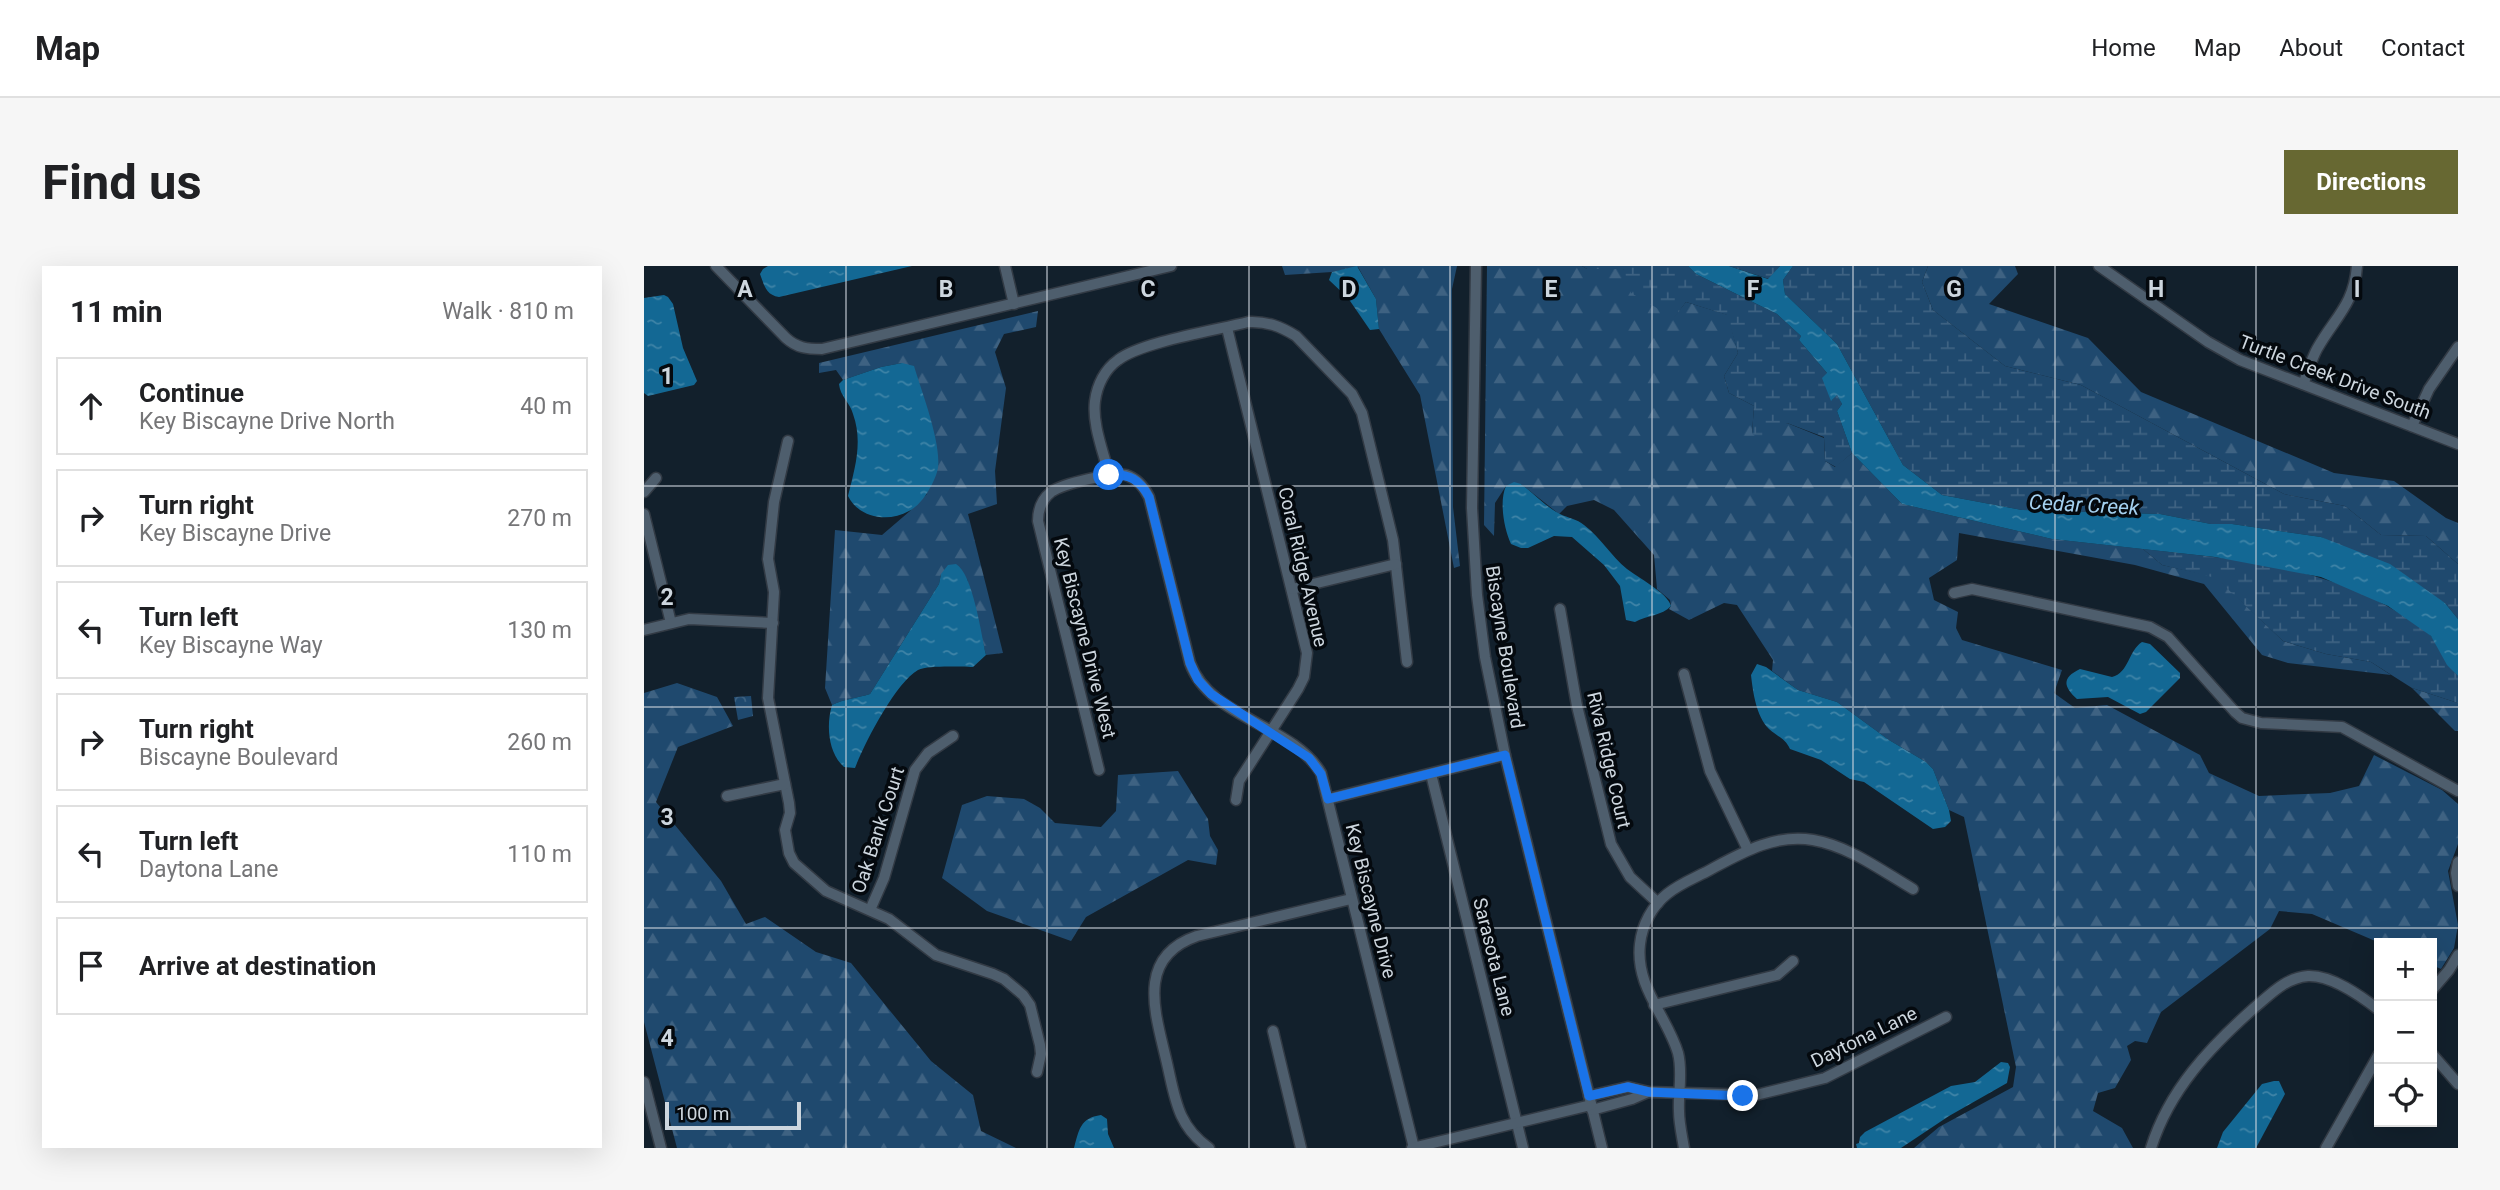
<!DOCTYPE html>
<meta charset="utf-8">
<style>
body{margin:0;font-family:Roboto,sans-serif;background:#f6f6f6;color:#202124}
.controls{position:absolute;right:21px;bottom:21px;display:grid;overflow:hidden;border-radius:0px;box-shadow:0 7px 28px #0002}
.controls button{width:63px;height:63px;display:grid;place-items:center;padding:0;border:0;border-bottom:2px solid #e0e0e0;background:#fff;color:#202124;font:35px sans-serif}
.scale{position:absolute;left:21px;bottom:18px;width:136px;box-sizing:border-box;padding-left:7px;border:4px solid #cdd6de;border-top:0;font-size:19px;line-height:24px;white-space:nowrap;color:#cdd6de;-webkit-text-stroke:5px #04090e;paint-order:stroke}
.stop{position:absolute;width:21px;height:21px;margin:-16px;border:5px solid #1a73e8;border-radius:50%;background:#fff}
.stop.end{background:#1a73e8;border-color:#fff;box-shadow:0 2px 7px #0008}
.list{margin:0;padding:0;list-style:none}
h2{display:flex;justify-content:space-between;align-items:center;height:91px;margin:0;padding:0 28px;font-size:30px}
h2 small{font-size:23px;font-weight:400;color:#757577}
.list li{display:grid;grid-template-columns:46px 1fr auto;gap:21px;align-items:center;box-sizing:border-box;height:98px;margin:0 14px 14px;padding:0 14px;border:2px solid #e0e0e0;border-radius:0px}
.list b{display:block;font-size:26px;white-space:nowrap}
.list p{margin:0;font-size:23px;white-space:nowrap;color:#757577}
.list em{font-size:23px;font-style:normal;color:#757577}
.icon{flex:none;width:38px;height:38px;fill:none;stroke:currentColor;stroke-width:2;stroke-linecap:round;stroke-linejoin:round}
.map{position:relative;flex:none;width:1814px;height:882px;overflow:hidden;border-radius:0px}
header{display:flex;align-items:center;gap:42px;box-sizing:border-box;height:98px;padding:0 35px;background:#fff;border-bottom:2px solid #e0e0e0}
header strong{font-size:33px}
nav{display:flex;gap:38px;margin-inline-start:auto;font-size:24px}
.intro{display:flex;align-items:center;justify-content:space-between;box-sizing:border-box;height:168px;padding:0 42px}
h1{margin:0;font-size:49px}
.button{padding:18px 32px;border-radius:0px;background:#676832;color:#fff;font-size:24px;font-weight:700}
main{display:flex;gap:42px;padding:0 42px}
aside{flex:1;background:#fff;border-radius:0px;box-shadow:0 7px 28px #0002}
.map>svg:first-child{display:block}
.forest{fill:url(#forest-firs)}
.wetland{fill:url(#wetland-marsh)}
.park{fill:url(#park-crowns)}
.water{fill:url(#water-ripples)}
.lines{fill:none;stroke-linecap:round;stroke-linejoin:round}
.minor-casing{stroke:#323a44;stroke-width:13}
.minor{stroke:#4e5e6d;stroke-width:10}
.route{stroke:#1a73e8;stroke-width:9}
.grid{fill:none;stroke:#cdd6de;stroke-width:2;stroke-opacity:0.55}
.labels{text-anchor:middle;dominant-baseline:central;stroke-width:7;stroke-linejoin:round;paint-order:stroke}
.street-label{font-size:19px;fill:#cdd6de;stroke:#04090e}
.water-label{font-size:21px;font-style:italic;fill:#a4d0ef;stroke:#04090e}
.grid-label{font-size:23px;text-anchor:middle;font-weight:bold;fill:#cdd6de;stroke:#04090e;stroke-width:7;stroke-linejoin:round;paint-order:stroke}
</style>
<header>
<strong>Map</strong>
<nav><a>Home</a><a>Map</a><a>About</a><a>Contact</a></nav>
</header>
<div class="intro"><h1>Find us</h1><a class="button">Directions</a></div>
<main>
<aside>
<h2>11 min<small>Walk · 810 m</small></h2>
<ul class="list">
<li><svg class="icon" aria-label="ahead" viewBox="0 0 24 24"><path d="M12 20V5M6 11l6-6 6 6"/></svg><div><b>Continue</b><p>Key Biscayne Drive North</p></div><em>40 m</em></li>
<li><svg class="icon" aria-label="right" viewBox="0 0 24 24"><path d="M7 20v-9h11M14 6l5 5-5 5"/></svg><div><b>Turn right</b><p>Key Biscayne Drive</p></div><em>270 m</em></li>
<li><svg class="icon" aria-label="left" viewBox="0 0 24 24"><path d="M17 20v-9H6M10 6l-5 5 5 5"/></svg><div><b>Turn left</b><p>Key Biscayne Way</p></div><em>130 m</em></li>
<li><svg class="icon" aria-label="right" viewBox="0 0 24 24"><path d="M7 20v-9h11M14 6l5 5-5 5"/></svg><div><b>Turn right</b><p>Biscayne Boulevard</p></div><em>260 m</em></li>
<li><svg class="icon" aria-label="left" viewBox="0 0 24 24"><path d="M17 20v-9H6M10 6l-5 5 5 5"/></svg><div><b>Turn left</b><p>Daytona Lane</p></div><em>110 m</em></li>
<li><svg class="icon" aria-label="arrive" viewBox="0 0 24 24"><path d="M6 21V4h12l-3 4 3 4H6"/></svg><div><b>Arrive at destination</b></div></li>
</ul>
</aside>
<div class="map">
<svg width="1814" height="882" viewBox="0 0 1814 882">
<defs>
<pattern id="forest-firs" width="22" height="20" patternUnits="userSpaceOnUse" patternTransform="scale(1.75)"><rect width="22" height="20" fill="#1f496e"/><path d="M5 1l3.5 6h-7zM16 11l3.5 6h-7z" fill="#3e6282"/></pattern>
<pattern id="wetland-marsh" width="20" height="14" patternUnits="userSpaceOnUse" patternTransform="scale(1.75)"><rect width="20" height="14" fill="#1f496e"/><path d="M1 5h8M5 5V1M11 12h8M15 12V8" fill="none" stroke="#3e6282"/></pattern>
<pattern id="park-crowns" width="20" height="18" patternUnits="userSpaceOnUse" patternTransform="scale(1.75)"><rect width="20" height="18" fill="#1f496e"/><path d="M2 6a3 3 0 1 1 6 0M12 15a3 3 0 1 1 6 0" fill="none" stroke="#3e6282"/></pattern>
<pattern id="water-ripples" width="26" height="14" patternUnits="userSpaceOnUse" patternTransform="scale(1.75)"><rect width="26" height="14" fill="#136894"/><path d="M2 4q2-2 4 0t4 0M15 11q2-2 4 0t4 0" fill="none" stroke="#3f84a7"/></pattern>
</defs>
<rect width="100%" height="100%" fill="#12202c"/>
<!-- forest -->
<g class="forest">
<polygon points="638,0 813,0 808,23 809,241 816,300 810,302 776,129 735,63 732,33 714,1 688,6 641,9"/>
<polygon points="843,0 938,0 943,3 979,3 1030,51 1042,36 1084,49 1094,87 1080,110 1085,127 1110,140 1108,168 1143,157 1180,172 1181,195 1191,201 1208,187 1258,238 1408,273 1499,283 1518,299 1572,311 1639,375 1682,388 1727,396 1747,409 1644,397 1618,389 1560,318 1491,299 1315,267 1313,294 1285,312 1290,334 1314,346 1312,362 1318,374 1418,404 1410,427 1431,442 1463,439 1556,489 1565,507 1615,530 1686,527 1715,520 1730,489 1798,524 1814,538 1814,578 1804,605 1814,659 1810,682 1797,703 1788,699 1788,677 1736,677 1668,648 1635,645 1626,663 1517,746 1503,777 1491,775 1483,780 1487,794 1471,822 1454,827 1449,845 1478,862 1489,882 1270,882 1295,861 1369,821 1372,801 1320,551 1305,544 1289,503 1282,496 1245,474 1193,436 1154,424 1128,405 1129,394 1093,339 1080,337 1045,354 1025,343 1027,340 1026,334 1013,323 1010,289 970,244 950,234 923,240 915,248 877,218 862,220 851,237 850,270 840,259"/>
<polygon points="1284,0 1371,0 1374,8 1345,38 1444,72 1497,126 1690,207 1750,215 1802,252 1814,257 1814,298 1782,270 1737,269 1701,240 1640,228 1437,119 1361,100 1289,44 1278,16"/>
<path d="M394,45l-2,16 -32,7 -9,18 11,36 -11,83 2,33 -29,10 35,139 -17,2 -19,-76 -26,-5 -2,10 -69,110c-13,4 -26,5 -38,11l-7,-17 10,-158 47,5 28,-24 17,-17 -25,-131 -21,4 -38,13 -7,-10 -17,3v-10z"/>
<polygon points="33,417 73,431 89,460 34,481 12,536 77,615 102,658 121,651 172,686 207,697 287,795 329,829 337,865 372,882 33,882 0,756 0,427"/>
<polygon points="1768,422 1814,437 1814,465 1811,465"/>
<polygon points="534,505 564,553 566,570 574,584 572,599 544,594 442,651 427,675 343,645 298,612 318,539 343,530 380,533 396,542 411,557 457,561 472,545 474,509"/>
</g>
<!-- wetland -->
<g class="wetland">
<polygon points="938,0 1044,0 1052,8 1133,48 1157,70 1155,74 1183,107 1188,134 1193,128 1198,138 1193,145 1208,187 1192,201 1181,195 1180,171 1143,157 1120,176 1108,168 1110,140 1085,127 1080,110 1094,87 1083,49 1042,36 1030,52 987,27 979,3 943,3"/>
<polygon points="1085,0 1136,0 1125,13"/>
<polygon points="1149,0 1284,0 1278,16 1289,44 1361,100 1437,119 1640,228 1701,240 1737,269 1782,270 1814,298 1814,353 1801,337 1677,271 1588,258 1567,258 1516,248 1378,244 1298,229 1259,199 1193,78 1141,28 1139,14"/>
<path d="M1499,283c90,10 191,17 266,71 7,5 16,10 22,16 11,12 14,27 27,40v27l-46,-15 -41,-26 -45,-8 -43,-13 -67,-63 -54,-13z"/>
</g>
<!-- park -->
<polygon class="park" points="107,430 109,450 94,454 90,431"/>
<!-- water -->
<g class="water">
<path d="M124,0h144l-133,31c-13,-2 -15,-12 -19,-23l3,-5z"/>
<polygon points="713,0 732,33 735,63 726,64 704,32 685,14 688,6"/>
<polygon points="1044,0 1085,0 1124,13 1136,0 1149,0 1139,14 1141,28 1193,78 1259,199 1298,229 1378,244 1516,248 1567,258 1588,258 1677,271 1746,298 1801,337 1814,353 1814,410 1803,399 1787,370 1744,340 1677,311 1571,291 1408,273 1258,238 1208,187 1193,145 1198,138 1193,129 1187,135 1178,112 1183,107 1155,74 1157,70 1133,48 1052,8"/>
<polygon points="20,29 24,31 29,38 39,82 53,115 50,119 4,130 0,127 0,32"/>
<path d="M258,97l12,3c7,24 30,83 23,106 -4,13 -15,33 -28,39 -21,12 -50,7 -61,-15 7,-28 15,-54 5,-82 -3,-11 -13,-18 -14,-30l4,-4 38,-13z"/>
<path d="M870,216l7,2c12,9 25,23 39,30 8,4 17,5 24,11 17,13 27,31 43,44 10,8 41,24 44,37 -9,10 -24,9 -36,16l-9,-2 -6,-34 -16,-21 -32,-28 -18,-1 -26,12h-7l-10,-4c-7,-15 -12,-43 -5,-58z"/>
<path d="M312,298c17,10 25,70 30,91l-13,12c-12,0 -44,-2 -55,3 -22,12 -54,74 -63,98l-11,-1c-16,-14 -18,-42 -12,-62 12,-6 25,-7 38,-11l69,-110 2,-10 7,-9z"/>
<path d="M1498,376l8,2 30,29v5l-34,34 -6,2 -32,-17 -31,2c-13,-12 -16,-21 3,-30l32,8c17,-4 16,-26 30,-35z"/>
<path d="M1113,398l9,3 32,23 39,12 52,38 37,22 7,7 16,41 2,11 -6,6 -12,2 -69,-47 -14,-3 -29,-19 -31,-11c-5,-11 -12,-12 -21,-20 -13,-13 -16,-37 -18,-54z"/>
<polygon points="1357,796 1364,797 1366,801 1363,817 1305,850 1257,882 1213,882 1212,878 1215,877 1216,871 1221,866 1307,820 1331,816"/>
<polygon points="1630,815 1635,815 1641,828 1612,882 1573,882 1579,866 1618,818"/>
<path d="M457,849l6,4 1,15 6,14h-40c5,-18 6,-30 27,-33z"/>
</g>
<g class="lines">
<defs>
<g id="minor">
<path d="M72,0l70,72c11,10 21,11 36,11l349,-83"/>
<polyline points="361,0 370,38"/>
<polyline points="832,0 828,242 833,329 841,391 861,489 958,882"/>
<polyline points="1455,0 1564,76 1596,94 1814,178"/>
<polyline points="583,62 663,387 660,411 654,423 595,515 592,534"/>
<path d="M1659,118c5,-11 8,-24 14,-35 18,-32 37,-44 40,-83"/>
<polyline points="1768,160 1785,123 1814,81"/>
<polyline points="144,175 130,236 124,293 130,326 124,432 145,537 146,547 141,564 145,587 150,597 182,625 245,653 292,689 349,708 360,713 379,729 386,739 396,779 397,788 393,806"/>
<path d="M465,209c-5,-22 -17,-50 -14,-74 2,-16 10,-32 23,-41 23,-18 99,-30 130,-38 18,-1 32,4 48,14l56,58 10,19 31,127 14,122"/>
<polyline points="0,226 12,212"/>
<polyline points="0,248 27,357"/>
<polyline points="648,323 752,298"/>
<polyline points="1310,327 1328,323 1506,361 1524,371 1591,446 1598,452 1617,457 1698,461 1814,525"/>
<polyline points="916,343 933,440 967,578 986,611 1014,637"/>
<polyline points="0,364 45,353 129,357"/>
<polyline points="1040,408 1066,505 1104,584"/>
<path d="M455,504l-61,-249c0,-11 3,-21 13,-29 11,-8 61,-20 75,-17 12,4 18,12 23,22l41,166c20,56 102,61 131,110l93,375"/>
<polyline points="787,508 879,882"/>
<polyline points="83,530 141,518"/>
<polyline points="684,533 861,489"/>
<polyline points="1814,596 1812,607 1814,620"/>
<polyline points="226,644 240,612 271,504 284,487 309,470"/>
<polyline points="1788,724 1805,704 1814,689"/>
<polyline points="1010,739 1133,709 1149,695"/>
<polyline points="629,765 657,882"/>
<polyline points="1788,788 1814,818"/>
<polyline points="0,816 17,882"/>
<polyline points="945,830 984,821 1005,826 1112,829 1181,812 1302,751"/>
<polyline points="948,844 988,833 1004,826"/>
<path d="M565,882c-33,-23 -34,-52 -43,-89 -11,-47 -30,-102 31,-123l154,-37"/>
<polyline points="768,882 947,839"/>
<path d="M1040,882c-2,-12 -5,-25 -5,-37 -1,-19 4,-39 -1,-58 -11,-37 -43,-66 -38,-109 2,-19 12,-38 27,-50 11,-9 25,-15 37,-21 34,-18 69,-40 109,-33 36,6 69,31 100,49"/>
<path d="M1507,882c18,-58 59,-101 103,-140 17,-14 31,-30 54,-32 24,-1 53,20 71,34"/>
<polyline points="1682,882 1735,788"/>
</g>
</defs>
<!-- minor casing -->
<use href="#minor" class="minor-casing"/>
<!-- minor -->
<use href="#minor" class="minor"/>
</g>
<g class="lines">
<!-- route -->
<path class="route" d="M465,209c20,-2 31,5 40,22l41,166 8,17 13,14 98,64 12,16 7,25 177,-44 84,341 39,-9 21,5 94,4"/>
</g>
<!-- grid -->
<path class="grid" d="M202,0v882M403,0v882M605,0v882M806,0v882M1008,0v882M1209,0v882M1411,0v882M1612,0v882M0,220h1814M0,441h1814M0,662h1814"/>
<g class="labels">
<!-- street labels -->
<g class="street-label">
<text transform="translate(1691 111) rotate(21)">Turtle Creek Drive South</text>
<text transform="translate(659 301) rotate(77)">Coral Ridge Avenue</text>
<text transform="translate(441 372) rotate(76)">Key Biscayne Drive West</text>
<text transform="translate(861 381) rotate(81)">Biscayne Boulevard</text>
<text transform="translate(965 494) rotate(77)">Riva Ridge Court</text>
<text transform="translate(234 564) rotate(-72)">Oak Bank Court</text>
<text transform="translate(727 635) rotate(76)">Key Biscayne Drive</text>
<text transform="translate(850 691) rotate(76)">Sarasota Lane</text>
<text transform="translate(1220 771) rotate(-26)">Daytona Lane</text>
</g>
<!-- water labels -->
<g class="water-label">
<text transform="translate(1440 239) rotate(3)">Cedar Creek</text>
</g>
</g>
<g class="grid-label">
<text x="101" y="31">A</text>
<text x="302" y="31">B</text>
<text x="504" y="31">C</text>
<text x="705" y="31">D</text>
<text x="907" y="31">E</text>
<text x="1109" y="31">F</text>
<text x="1310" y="31">G</text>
<text x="1512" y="31">H</text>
<text x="1713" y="31">I</text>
<text x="23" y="118">1</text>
<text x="23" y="339">2</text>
<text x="23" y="559">3</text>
<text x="23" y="780">4</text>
</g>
</svg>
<div class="controls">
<button>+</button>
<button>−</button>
<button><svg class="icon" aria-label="locate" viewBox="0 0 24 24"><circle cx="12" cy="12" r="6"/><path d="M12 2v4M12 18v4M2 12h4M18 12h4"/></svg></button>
</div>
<div class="scale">100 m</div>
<div class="stop" style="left:465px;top:209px"></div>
<div class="stop end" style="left:1099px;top:830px"></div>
</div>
</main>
